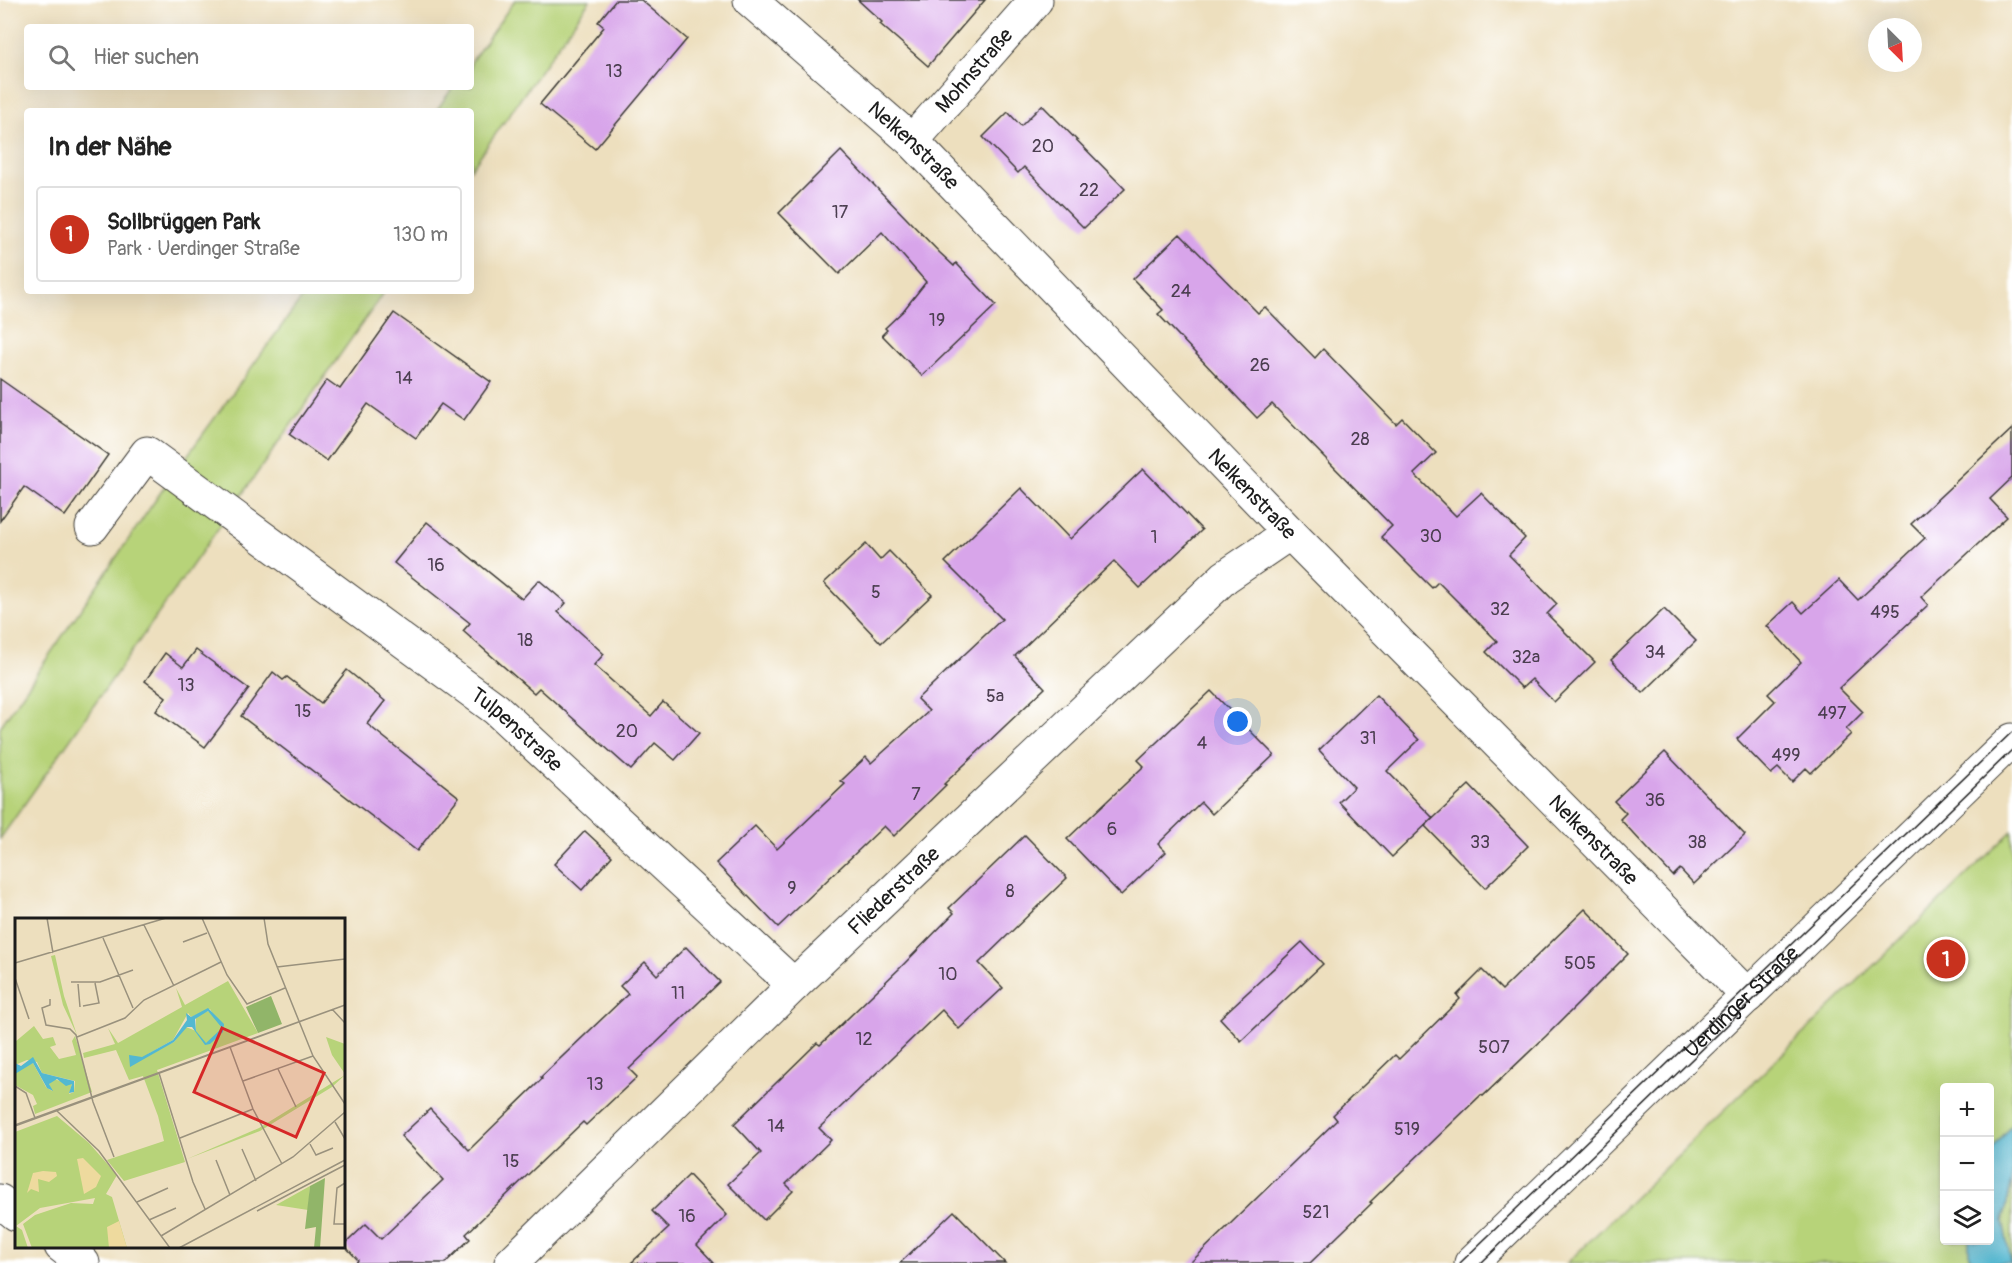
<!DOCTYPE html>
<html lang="de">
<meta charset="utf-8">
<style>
body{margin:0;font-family:Pangolin,sans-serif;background:#f2f2f2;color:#222}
.controls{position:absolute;right:18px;bottom:18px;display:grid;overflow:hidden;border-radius:6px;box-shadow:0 6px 24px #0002}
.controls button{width:54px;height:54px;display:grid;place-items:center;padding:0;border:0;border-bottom:2px solid #e0e0e0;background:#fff;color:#222;font:30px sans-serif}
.compass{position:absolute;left:1868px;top:18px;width:54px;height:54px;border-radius:50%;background:#fff;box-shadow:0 6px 24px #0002;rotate:156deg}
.you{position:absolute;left:1238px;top:722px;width:21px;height:21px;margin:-15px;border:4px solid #fff;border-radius:50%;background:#1a73e8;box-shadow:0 0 0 9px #1a73e833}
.badge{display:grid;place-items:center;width:39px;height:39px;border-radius:50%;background:#c8321e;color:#fff;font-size:20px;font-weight:700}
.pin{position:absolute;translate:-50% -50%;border:3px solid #fff;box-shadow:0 2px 6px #0006}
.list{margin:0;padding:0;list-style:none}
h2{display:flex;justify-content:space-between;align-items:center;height:78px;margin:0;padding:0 24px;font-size:26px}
h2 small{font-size:20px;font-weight:400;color:#767676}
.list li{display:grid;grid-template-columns:39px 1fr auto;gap:18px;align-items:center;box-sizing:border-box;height:96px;margin:0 12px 12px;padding:0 12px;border:2px solid #e0e0e0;border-radius:6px}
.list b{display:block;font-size:22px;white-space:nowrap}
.list p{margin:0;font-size:20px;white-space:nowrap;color:#767676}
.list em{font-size:20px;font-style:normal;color:#767676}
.icon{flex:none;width:33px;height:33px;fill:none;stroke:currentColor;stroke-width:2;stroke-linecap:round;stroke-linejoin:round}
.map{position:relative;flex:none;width:2012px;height:1263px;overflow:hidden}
.search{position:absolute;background:#fff;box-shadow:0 6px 24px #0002;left:24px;top:24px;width:450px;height:66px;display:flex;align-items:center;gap:15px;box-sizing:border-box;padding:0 21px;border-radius:6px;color:#767676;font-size:22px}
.panel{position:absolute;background:#fff;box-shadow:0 6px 24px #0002;left:24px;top:108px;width:450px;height:186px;border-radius:6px}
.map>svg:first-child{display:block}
.green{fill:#b7d379;stroke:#6a784a;stroke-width:1.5}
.water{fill:#53b8d1;stroke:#386a76;stroke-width:1.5}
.building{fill:#d8a5ea}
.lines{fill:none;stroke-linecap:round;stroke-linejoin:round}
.minor-casing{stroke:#3b3934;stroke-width:35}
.major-casing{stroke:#3b3934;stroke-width:35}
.minor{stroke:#fff;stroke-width:33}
.major{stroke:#fff;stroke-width:33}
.tram{stroke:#1c1c1c;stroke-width:1.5}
.labels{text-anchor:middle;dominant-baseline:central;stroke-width:4.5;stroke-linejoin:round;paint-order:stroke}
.number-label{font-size:18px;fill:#4b3e50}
.street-label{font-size:21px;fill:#1c1c1c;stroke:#fff}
.inset-road{fill:none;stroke:#99917d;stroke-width:1.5}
.view{fill:#d62828;fill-opacity:0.15;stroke:#d62828;stroke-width:3}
.inset-edge{fill:none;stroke:#1c1c1c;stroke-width:3}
</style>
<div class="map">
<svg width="2012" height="1263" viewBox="0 0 2012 1263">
<rect width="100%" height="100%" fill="#fff"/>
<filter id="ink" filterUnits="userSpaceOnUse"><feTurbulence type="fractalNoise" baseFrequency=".0167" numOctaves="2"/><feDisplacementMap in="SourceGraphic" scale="12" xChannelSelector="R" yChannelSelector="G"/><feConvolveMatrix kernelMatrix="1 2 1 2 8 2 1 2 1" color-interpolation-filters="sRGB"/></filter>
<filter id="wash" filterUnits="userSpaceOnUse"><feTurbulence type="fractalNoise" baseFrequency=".008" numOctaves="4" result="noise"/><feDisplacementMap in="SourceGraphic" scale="24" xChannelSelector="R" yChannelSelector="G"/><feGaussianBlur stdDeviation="1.35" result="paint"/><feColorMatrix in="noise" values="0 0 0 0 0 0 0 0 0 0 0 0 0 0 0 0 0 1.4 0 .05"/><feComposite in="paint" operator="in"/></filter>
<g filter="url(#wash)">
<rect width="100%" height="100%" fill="#eddfbe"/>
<!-- green -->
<g class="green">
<polygon points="515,0 590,0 471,169 471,111 436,111 453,87 471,87 471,62"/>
<polygon points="307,291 385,291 0,839 0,727 163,489"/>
<polygon points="2012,831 2012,1124 1990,1153 1990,1088 1944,1088 1944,1240 1969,1241 1969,1253 1973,1263 1567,1263"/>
<polygon points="2012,1180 2012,1263 2011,1263 2003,1221"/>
</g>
<!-- water -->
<polygon class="water" points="2012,1124 2012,1180 2003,1221 2011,1263 1973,1263 1969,1253 1969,1241 1990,1240 1990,1153"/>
<g id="blocks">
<!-- building -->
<g class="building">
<polygon points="616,0 641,0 687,39 595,149 540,104 604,27 598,22"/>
<polygon points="858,0 985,0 928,66 880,24 882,22"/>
<polygon points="1042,105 1125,189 1084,228 1024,167 1018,173 983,137 1008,112 1021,126"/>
<polygon points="841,151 940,253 954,266 956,263 996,305 922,376 882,335 887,330 885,328 903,311 926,282 882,232 839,274 779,213"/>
<polygon points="1180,234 1258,313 1265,307 1315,358 1323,349 1396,424 1402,418 1436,453 1414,474 1456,516 1481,493 1525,538 1509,555 1557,604 1547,614 1595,662 1554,702 1532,679 1522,688 1486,652 1497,641 1438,582 1432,588 1381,537 1392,526 1272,404 1257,418 1158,314 1163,310 1133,279"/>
<polygon points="394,313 491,382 464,420 441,404 416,438 368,404 327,461 289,434 327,380 340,389"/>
<polygon points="0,379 108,455 65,516 24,487 0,521"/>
<polygon points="2012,429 2012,478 1990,499 2007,517 1921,597 1928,605 1839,688 1863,712 1846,729 1851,734 1811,773 1806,768 1792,782 1778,768 1771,774 1737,739 1775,701 1768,694 1801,662 1767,626 1793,602 1803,613 1839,580 1858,600 1925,538 1911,524"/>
<polygon points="1143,469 1202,530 1140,588 1114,561 1015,656 1045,688 944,784 946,785 894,836 884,826 778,927 716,863 755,826 777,849 845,784 841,781 866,757 871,763 929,711 917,699 1002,619 945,562 1021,488 1070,539"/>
<polygon points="427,522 522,599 539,580 566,603 558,612 604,654 594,665 651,716 663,702 699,733 675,760 655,743 631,770 539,688 534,693 463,631 470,623 394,563"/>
<polygon points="866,544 880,560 889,551 932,595 881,643 824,583"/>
<polygon points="1664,609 1696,641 1643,693 1611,660"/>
<polygon points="196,650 249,689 205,747 156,711 166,697 145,681 165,653 183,667"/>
<polygon points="347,670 385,701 367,724 459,797 417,851 241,716 273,672 283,680 287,677 321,703"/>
<polygon points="1211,691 1274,755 1212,814 1201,802 1158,844 1166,852 1121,895 1067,839 1144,766 1138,760"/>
<polygon points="1376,695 1419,740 1387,771 1433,818 1392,857 1339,802 1354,787 1319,750"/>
<polygon points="1665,752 1745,835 1694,884 1680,869 1673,876 1620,819 1626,813 1614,801"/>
<polygon points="1469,785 1528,846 1485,888 1425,826"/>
<polygon points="585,831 612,856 582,890 554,864"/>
<polygon points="1025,835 1067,878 979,963 1003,988 959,1029 942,1010 819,1128 831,1140 786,1184 793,1191 764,1220 728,1184 761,1153 734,1124 817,1043 820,1045 900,968 954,913 949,908"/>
<polygon points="1585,909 1628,954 1546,1036 1483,1096 1481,1095 1370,1202 1372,1203 1310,1263 1190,1263 1337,1120 1333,1115 1395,1055 1399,1059 1460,999 1457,995 1482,970 1502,990"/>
<polygon points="1302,942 1323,964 1241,1041 1220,1018"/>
<polygon points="686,947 720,982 629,1069 637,1077 586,1125 583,1122 466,1234 470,1239 445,1263 356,1263 358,1260 344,1245 366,1224 381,1239 443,1180 401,1136 430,1109 469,1150 542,1079 541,1077 628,994 620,986 645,962 657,975"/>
<polygon points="689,1175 727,1215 697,1245 714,1263 631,1263 669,1228 652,1211"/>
<polygon points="954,1211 1005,1263 900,1263"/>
</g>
</g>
</g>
<g filter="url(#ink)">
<use href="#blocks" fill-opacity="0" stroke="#3b3934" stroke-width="1.5"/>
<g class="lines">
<defs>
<g id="minor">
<path id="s1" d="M750,0l162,141 378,392 458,463"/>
<path id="s2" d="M912,141l124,-141"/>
<path id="s3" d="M92,527l55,-74 349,256 298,276"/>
<polyline points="0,1201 16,1214"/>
<polyline points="61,1246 83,1263"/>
<path id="s4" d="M511,1263l283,-278 431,-408 65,-44"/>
</g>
<g id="major">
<path id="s5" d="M1471,1263l541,-523"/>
</g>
</defs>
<!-- minor casing -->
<use href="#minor" class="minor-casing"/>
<!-- major casing -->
<use href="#major" class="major-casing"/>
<!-- minor -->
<use href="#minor" class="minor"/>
<!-- major -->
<use href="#major" class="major"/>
<!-- tram -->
<g class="tram">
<polyline points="1460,1263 2012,732"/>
<polyline points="1481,1263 2012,750"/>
</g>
</g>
</g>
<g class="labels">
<!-- number labels -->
<g class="number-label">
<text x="614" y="71">13</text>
<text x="1043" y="146">20</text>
<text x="1089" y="190">22</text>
<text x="840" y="212">17</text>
<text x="1181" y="291">24</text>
<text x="937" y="320">19</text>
<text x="1260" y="365">26</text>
<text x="404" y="378">14</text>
<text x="1360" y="439">28</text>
<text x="1431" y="536">30</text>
<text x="1154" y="537">1</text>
<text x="436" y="565">16</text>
<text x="876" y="592">5</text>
<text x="1500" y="609">32</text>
<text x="1885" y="612">495</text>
<text x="525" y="640">18</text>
<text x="1655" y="652">34</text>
<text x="1526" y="657">32a</text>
<text x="186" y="685">13</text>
<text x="995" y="696">5a</text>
<text x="303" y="711">15</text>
<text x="1832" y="713">497</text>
<text x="627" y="731">20</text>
<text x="1368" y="738">31</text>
<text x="1202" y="743">4</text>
<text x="1786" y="755">499</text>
<text x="916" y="794">7</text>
<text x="1655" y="800">36</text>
<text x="1112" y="829">6</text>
<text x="1480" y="842">33</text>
<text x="1697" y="842">38</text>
<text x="792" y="888">9</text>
<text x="1010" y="891">8</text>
<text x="1580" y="963">505</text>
<text x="948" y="974">10</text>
<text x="678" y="993">11</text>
<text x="864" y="1039">12</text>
<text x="1494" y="1047">507</text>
<text x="595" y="1084">13</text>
<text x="776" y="1126">14</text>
<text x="1407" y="1129">519</text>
<text x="511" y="1161">15</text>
<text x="1316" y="1212">521</text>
<text x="687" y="1216">16</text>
</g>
<!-- street labels -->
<g class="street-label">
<text stroke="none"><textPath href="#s2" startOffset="94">Mohnstraße</textPath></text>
<text stroke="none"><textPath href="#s1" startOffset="219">Nelkenstraße</textPath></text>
<text stroke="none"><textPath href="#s1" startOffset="705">Nelkenstraße</textPath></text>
<text stroke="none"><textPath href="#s3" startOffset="554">Tulpenstraße</textPath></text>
<text stroke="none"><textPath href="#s1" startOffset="1191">Nelkenstraße</textPath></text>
<text stroke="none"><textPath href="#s4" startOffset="534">Fliederstraße</textPath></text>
<text stroke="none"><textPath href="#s5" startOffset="376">Uerdinger Straße</textPath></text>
</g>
</g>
<!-- overview -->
<g transform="translate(15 918)">
<rect width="330" height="330" fill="#eddfbe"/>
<path d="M40,37l9,41 13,39 -14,-30 -12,-49zM213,63l30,52 -101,37 28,92 -61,19 -17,-21 57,-19 -6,-25 -15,-40 -14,4 -13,-30 -32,8 -1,-5 32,-9 -7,-16 10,15 64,-36 -6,-19 9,17zM195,91l4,7 -6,-5 -12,5v15l-10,-4 -12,15 -28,13 27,-15 15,-27 3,4zM19,108l9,13 10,-2 3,8 -6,2 9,12 17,-4 -4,-14 3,-5 17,56 -57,22 -2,-8 4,-2 -4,-9 -18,-10v-11l6,-7 12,-4 13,24 6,4 -3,-7 4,-5 19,5 -3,10 5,-2 1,-11 -33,-8 -5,-11 -10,-2 -12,5v-23zM311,119l19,7v30l-13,-19zM330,157l-13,12 -72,44 -73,28 72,-31zM42,198l32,27 28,32 -11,19 6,3 15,51h-95l-9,-24 12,-9 36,-12 22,1 2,-6 -55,10 -24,18 6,4 6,18h-13v-116zM295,268l-2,24 -32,-5z" fill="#b7d379" fill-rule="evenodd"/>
<path d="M256,78l11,28 -24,9 -12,-26zM310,260l-5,70h-6l2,-21 -11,2 5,-43z" fill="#91b569"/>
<path d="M68,240l18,18 -5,11 -12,7 -7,-35zM28,253l13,1 1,4 -8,6 -11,-3 1,13 -8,-3 -4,4 6,-20zM104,303l8,27h-18l-2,-21z" fill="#eeda9e"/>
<path d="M193,90l16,16 -1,8 -13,12 -5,1 -13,-18h-5l-13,15 -44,25 -1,-12 13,2 31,-17 14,-20 -1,-7 5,4zM193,93l14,17 -16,15 -10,-12 -1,-12zM18,139l9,16 32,8v11l-5,1 3,-9 -6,2 -9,-7 -8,5 4,7 -6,-3 -14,-25 -18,11v-11l6,3z" fill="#53b8d1" fill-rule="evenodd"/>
<path class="inset-road" d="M32,0l6,35M187,0l25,57 20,29 38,-16M249,0l4,26 45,112 32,48M129,7l30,61M88,20l30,70M168,24l24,-9M0,45l151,-45M262,49l68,-8M0,60l14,41M56,64h29l33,-12M63,66l2,23M35,81v6l-8,3 4,17 24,4 6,6 17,67 21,55M68,88l16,-3 -4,-20M317,91l13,14M62,119l48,-19 19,-18 77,-38M215,129l23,62 29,55M263,151l18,38M144,155l34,109 12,27M228,163l70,-25M0,168l11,7 9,25M41,192l43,41 71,97M320,204l10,17M0,207l330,-120M0,208l330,-121M165,220l73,-29M295,226l6,11 17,-7M227,231l14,32M201,242l14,35M330,265l-8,5 -3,36h11M122,284l31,-14M242,293l88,-46M134,302l27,-12M146,318l132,-79 52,-45M164,330l166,-88"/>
<path class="view" d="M207,110l102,45 -28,64 -102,-45z"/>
<rect width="330" height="330" class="inset-edge"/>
</g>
</svg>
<div class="controls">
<button>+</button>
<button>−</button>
<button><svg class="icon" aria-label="layers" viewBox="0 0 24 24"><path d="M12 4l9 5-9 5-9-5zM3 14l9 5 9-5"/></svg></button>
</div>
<svg class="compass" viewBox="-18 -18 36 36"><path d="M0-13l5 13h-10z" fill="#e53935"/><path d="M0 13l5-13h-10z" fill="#767676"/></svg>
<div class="you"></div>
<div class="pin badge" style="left:1946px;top:959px">1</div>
<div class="search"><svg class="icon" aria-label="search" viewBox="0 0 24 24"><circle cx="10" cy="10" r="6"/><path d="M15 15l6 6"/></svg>Hier suchen</div>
<section class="panel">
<h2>In der Nähe<small></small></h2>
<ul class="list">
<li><span class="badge">1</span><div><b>Sollbrüggen Park</b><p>Park · Uerdinger Straße</p></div><em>130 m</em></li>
</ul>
</section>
</div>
